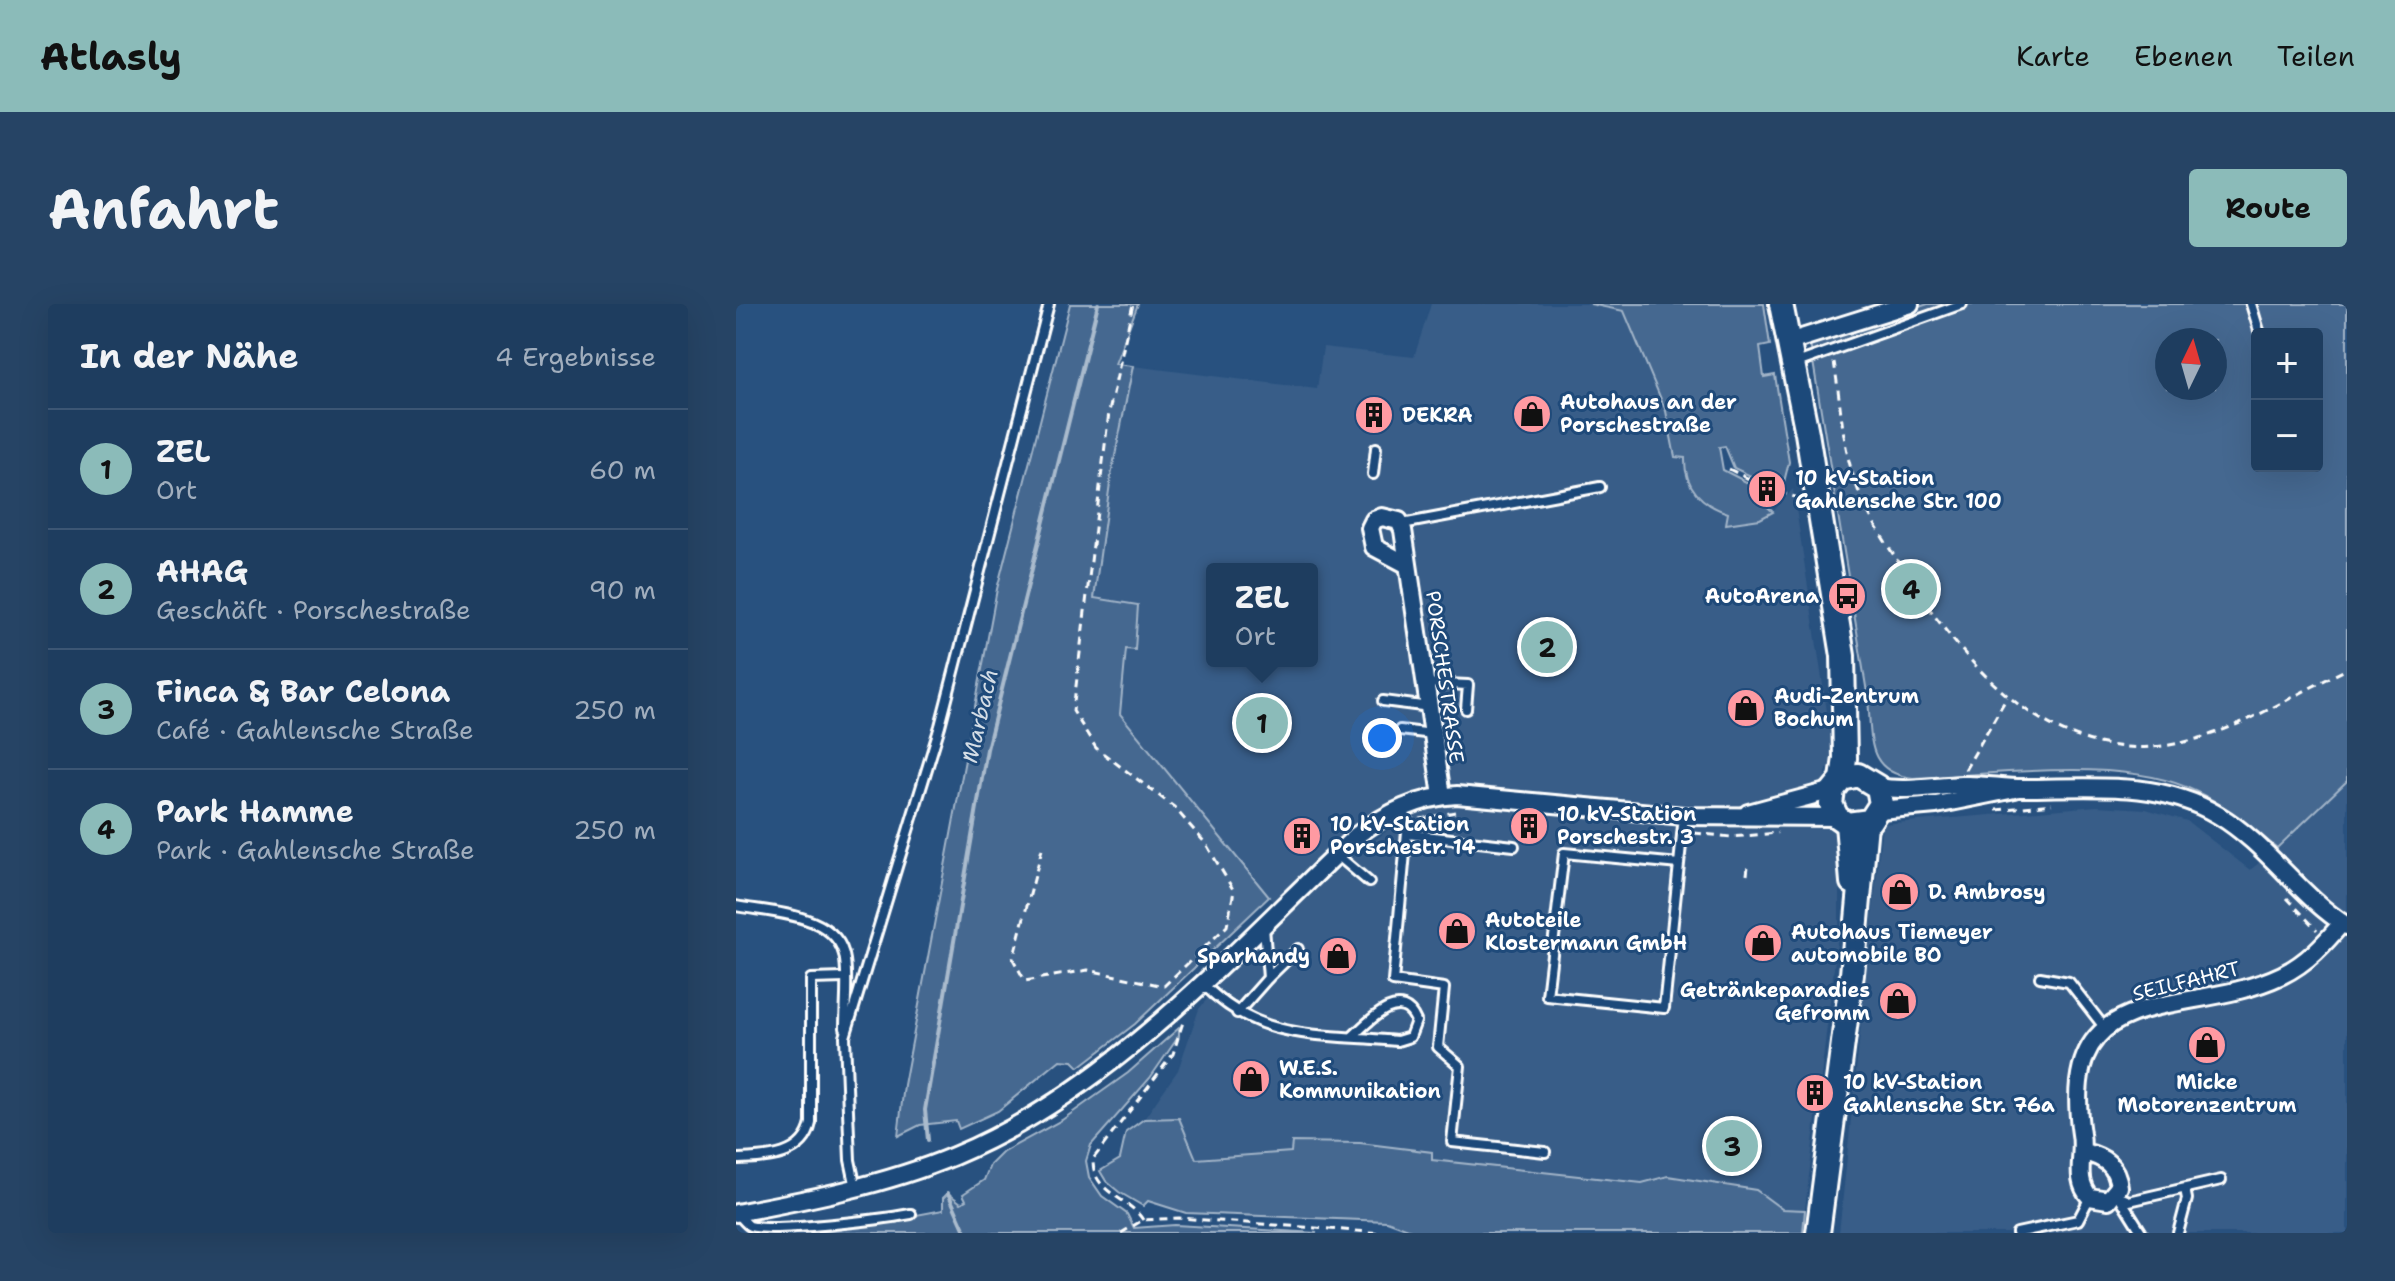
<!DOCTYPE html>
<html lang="de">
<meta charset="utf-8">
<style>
body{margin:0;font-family:"Shantell Sans",sans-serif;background:#264465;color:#f1f3f6}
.controls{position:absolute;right:24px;top:24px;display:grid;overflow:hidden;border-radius:8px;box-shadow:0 8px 32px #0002}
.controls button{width:72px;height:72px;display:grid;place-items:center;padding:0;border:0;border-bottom:2px solid #3c5674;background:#1e3d5f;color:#f1f3f6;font:40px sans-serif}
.compass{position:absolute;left:1419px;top:24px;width:72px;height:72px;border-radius:50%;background:#1e3d5f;box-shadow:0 8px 32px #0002;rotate:5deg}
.you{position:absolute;left:646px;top:434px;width:28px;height:28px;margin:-20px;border:6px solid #fff;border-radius:50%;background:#1a73e8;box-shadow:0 0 0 12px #1a73e833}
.badge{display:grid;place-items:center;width:52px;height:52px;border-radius:50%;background:#8bbbb9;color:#111;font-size:26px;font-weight:700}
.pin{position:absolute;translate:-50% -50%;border:4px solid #fff;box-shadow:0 2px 8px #0006}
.popup{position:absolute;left:470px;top:259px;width:112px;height:104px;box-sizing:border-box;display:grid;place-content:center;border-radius:8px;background:#1e3d5f;filter:drop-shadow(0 2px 6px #0005);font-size:26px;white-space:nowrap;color:#a1aebd}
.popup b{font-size:30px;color:#f1f3f6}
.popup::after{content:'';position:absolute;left:50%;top:100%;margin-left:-16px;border:16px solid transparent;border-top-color:#1e3d5f}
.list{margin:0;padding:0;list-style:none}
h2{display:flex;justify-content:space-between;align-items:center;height:104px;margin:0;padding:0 32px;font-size:34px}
h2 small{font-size:26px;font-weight:400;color:#a1aebd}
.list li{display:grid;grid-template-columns:52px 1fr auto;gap:24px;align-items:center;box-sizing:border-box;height:120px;padding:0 32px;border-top:2px solid #3c5674}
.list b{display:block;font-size:30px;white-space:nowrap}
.list p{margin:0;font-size:26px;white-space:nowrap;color:#a1aebd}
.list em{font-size:26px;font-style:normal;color:#a1aebd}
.map{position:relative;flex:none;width:1611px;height:929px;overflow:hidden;border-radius:8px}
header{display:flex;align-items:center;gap:48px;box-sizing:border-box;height:112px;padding:0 40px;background:#8bbbb9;color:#111}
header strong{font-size:38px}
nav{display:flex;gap:44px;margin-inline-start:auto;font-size:28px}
.intro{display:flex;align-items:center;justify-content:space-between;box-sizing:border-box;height:192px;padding:0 48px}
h1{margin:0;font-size:56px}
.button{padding:20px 36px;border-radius:8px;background:#8bbbb9;color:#111;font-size:28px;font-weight:700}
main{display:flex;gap:48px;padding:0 48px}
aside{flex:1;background:#1e3d5f;border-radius:8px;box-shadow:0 8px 32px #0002}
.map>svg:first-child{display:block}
.built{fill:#375d88;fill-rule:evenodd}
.green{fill:#446890;stroke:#a2b4c8;stroke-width:2;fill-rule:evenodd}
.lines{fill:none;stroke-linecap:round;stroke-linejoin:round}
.stream{stroke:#aabbcd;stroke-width:4}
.service-casing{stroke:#fff;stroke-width:14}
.minor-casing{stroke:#fff;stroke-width:22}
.tertiary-casing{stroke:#fff;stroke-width:28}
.path{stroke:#fff;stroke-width:3;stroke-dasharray:8 6;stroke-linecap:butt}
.service{stroke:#1f4a7a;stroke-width:8}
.minor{stroke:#1f4a7a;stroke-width:16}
.tertiary{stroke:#1f4a7a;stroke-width:22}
.labels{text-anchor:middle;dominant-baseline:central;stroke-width:6;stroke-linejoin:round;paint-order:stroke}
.poi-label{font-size:20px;font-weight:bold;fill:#fff;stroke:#1f4a7a;text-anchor:start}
.street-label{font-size:20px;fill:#fff;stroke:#1f4a7a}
.water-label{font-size:22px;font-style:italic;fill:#d4dde6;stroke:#1f4a7a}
</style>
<header>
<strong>Atlasly</strong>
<nav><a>Karte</a><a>Ebenen</a><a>Teilen</a></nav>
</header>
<div class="intro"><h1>Anfahrt</h1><a class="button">Route</a></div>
<main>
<aside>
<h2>In der Nähe<small>4 Ergebnisse</small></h2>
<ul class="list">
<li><span class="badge">1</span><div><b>ZEL</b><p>Ort</p></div><em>60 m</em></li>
<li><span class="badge">2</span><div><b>AHAG</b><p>Geschäft · Porschestraße</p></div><em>90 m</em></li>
<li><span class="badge">3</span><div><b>Finca &amp; Bar Celona</b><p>Café · Gahlensche Straße</p></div><em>250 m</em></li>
<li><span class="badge">4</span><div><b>Park Hamme</b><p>Park · Gahlensche Straße</p></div><em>250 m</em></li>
</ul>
</aside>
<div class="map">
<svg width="1611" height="929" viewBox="0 0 1611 929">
<rect width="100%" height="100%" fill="#28517f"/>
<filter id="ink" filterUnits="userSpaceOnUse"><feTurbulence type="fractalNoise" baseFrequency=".0125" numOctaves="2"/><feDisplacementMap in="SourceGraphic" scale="16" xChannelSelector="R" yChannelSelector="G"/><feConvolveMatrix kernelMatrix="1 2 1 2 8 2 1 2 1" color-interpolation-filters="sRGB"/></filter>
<g filter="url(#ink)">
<!-- built -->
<g class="built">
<path d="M695,0h159l34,7 42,100 9,46h10l1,18 12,22 31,16 -2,10h15l31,-11 20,-23 39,255 -1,20 -6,8v34l13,37 1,18v65l-34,284 -23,-1 -26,-19 -87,-14 -27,7 -75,-7 -136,-16 1,-8 -72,-9 -67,-1 -1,10 -96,7 -17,-41 -35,1 34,-49 21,-61 30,-38 103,-97 57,-45 -14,-16 -102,89 -153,-188 6,-65 8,1 -40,-51 17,-123 22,-110 184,23 6,-42 91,10zM476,265h100v92h-100z"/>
<polygon points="1611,477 1611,929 1103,929 1146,520 1361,502 1410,505 1451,517 1514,566 1548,539"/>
</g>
<!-- green -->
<g class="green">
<polygon points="334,0 402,0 379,60 397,62 375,172 358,294 402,301 399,346 390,345 384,410 533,593 399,720 343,763 337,757 324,756 262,807 223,825 220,817 184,821 162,832 168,781 261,285"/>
<path d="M854,0h174l6,41 -10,2 4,30 11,-2 14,87 -5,20 -20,-6 -3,5 -27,-13 -9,-22 -6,1 4,23 35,18 -3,7 18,17 -13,7 -34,5 2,-11c-26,-8 -44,-26 -43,-55l-10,-1 -9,-46 -42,-100z"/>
<path d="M1192,0h419v477l-70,67c-26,-20 -50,-42 -80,-56 -71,-37 -203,-17 -284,-14 -48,-6 -41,-40 -45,-79l-58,-356zM1521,30h60v132h-60zM1431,36h48v48h-48z"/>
<polygon points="443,724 443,732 414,774 355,841 350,857 353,873 366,892 391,910 398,924 439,921 581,929 61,929 102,926 207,906 207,894 212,889 225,899 230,896 227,890 248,876 254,861 267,848 326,816 392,769"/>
<polygon points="443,814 460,855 555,848 556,838 624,839 696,848 696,856 906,879 932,872 1020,886 1046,905 1069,906 1067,929 683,929 651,917 450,909 412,897 407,902 383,888 370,877 364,867 384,855 390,828 408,815"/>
</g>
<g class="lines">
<!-- stream -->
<g class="stream">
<polyline points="192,836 189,806 251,445 362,0"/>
<polyline points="212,889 230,929"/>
</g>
<defs>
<g id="service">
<polyline points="1515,0 1524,30"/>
<polyline points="1058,60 1226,0"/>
<polyline points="637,170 640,144"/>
<polyline points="666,220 864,183"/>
<polyline points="690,379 732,381 730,405"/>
<polyline points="647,397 694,403"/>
<polyline points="664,426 697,430"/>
<polyline points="666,504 672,517 657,677 708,684 702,743 724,762 716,838 809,848"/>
<polyline points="671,530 778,542"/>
<polyline points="600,550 633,578"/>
<polyline points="943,560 828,549 811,692 928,704 948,512"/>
<path d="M0,602c36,7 103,7 109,54 3,22 0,46 0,68"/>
<polyline points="528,623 532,674 562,645"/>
<polyline points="1304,673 1333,678 1368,723"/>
<path d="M466,679c59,60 117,50 195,58l13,-4 6,-16c-15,-35 -47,0 -63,15"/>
<polyline points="501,709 532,674"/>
<path d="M0,855c29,-1 68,-1 75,-36v-144l34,-1"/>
<polyline points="120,884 114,856 109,733 204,422 313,0"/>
<polyline points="1379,891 1393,897 1485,876"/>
<polyline points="1386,897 1406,929"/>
<path d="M1,909c4,4 9,11 13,13 22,7 134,-7 161,-12"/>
<polyline points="1281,929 1342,916 1354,893"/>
<polyline points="1442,929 1451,895 1449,885"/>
</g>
<g id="minor">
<polyline points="1053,38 1174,0"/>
<polyline points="670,260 638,243 634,224 638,216 646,213 663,217 667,226 706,492"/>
<path d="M1142,483c28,5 56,-1 84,-2 21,-1 40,3 61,3 67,0 134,-9 195,27 49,29 81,81 129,111"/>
<polyline points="1143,506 1200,501 1279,485"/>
<polyline points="1012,509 1097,486"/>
<path d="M1348,848c20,5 33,13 35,35l-11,13 -18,-3c-17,-18 -5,-41 -9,-63 -24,-159 105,-113 201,-159 25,-12 43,-32 60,-52"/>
<path d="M0,909c74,-14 148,-28 218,-57 159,-66 279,-205 402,-320 31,-23 62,-39 101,-41l227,21 153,1"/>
</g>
<g id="tertiary">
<polyline points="1045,0 1071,129 1107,352 1109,454 1106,475 1097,486 1095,500 1101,513 1111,520 1134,517 1145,500 1142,483 1122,471 1106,475"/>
<polyline points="1111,520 1116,578"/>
<polyline points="1082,929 1116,670 1130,520"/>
</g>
</defs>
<!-- service casing -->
<use href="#service" class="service-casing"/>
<!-- minor casing -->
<use href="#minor" class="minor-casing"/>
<!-- tertiary casing -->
<use href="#tertiary" class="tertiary-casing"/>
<!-- path -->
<g class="path">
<path d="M1098,58c7,40 8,87 23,125 11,30 30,57 47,84 56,87 134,184 248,176 70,-5 133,-48 195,-78"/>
<polyline points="993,165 1025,181"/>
<polygon points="1029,174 1046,179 1034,200 1021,189"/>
<polyline points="1043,188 1062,194"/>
<polyline points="1229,466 1271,393"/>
<polyline points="1260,506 1316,500"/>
<polyline points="684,515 719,508"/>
<polyline points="958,529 995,533 1042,529"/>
<polyline points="306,545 277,655 289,677 352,666 428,682 491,622 498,587 470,540 438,503 360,444 337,407 373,108 397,0"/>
<polyline points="1011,571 1012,562"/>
<polyline points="1551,594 1581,626"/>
<path d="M407,916c-15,-24 -51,-26 -50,-61l80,-105 10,-32"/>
<polyline points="385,929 407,916 443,914 648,929"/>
</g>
<!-- service -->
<use href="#service" class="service"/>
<!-- minor -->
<use href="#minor" class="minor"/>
<!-- tertiary -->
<use href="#tertiary" class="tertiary"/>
</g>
</g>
<!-- icons -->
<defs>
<symbol id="shop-disc" viewBox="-11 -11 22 22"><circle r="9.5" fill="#ff9aa2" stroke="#1f4a7a"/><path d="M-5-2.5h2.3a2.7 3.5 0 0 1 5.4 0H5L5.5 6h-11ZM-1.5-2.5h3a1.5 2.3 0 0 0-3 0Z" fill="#111"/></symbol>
<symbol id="building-disc" viewBox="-11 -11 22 22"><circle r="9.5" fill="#ff9aa2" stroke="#1f4a7a"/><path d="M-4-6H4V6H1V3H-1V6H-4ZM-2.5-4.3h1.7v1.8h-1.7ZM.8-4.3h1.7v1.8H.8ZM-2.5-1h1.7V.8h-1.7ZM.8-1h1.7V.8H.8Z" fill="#111"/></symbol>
<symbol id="bus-disc" viewBox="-11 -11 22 22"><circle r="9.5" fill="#ff9aa2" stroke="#1f4a7a"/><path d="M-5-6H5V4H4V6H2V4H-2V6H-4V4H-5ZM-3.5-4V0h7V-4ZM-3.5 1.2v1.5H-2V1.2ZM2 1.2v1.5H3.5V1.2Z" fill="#111"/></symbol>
</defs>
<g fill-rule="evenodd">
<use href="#shop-disc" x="774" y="88" width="44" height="44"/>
<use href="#building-disc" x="616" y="89" width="44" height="44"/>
<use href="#building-disc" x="1009" y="163" width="44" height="44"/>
<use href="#bus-disc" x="1089" y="270" width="44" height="44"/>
<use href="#shop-disc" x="988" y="382" width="44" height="44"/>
<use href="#building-disc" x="771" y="500" width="44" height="44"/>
<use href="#building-disc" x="544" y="510" width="44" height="44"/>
<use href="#shop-disc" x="1142" y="566" width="44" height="44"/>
<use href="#shop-disc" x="699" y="605" width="44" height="44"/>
<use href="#shop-disc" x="1005" y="617" width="44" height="44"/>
<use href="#shop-disc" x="580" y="630" width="44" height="44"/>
<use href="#shop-disc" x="1140" y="675" width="44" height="44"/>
<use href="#shop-disc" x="1449" y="719" width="44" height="44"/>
<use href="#shop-disc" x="493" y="753" width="44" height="44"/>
<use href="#building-disc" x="1057" y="767" width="44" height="44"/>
</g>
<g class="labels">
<!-- poi labels -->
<g class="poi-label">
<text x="824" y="98">Autohaus an der<tspan x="824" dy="23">Porschestraße</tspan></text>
<text x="666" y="111">DEKRA</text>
<text x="1059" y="174">10 kV-Station<tspan x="1059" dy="23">Gahlensche Str. 100</tspan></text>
<text x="1083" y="292" text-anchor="end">AutoArena</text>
<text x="1038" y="392">Audi-Zentrum<tspan x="1038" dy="23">Bochum</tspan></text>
<text x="821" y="510">10 kV-Station<tspan x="821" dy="23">Porschestr. 3</tspan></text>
<text x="594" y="520">10 kV-Station<tspan x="594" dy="23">Porschestr. 14</tspan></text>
<text x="1192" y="588">D. Ambrosy</text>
<text x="749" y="616">Autoteile<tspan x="749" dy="23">Klostermann GmbH</tspan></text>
<text x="1055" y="628">Autohaus Tiemeyer<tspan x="1055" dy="23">automobile BO</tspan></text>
<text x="574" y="652" text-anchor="end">Sparhandy</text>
<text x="1134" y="686" text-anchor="end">Getränkeparadies<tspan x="1134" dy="23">Gefromm</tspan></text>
<text x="543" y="764">W.E.S.<tspan x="543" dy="23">Kommunikation</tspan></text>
<text x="1107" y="778">10 kV-Station<tspan x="1107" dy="23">Gahlensche Str. 76a</tspan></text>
<text x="1471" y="778" text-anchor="middle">Micke<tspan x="1471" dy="23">Motorenzentrum</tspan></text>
</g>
<!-- street labels -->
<g class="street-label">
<text transform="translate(709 373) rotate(82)">PORSCHESTRASSE</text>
<text transform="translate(1450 677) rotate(-14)">SEILFAHRT</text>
</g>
<!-- water labels -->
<g class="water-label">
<text transform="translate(244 412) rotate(-77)">Marbach</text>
</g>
</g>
</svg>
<div class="controls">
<button>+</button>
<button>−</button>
</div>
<svg class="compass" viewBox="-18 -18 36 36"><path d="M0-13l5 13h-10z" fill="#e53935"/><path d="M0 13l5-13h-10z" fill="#a1aebd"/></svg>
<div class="you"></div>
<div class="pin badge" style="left:526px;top:419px">1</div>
<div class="popup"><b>ZEL</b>Ort</div>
<div class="pin badge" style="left:811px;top:343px">2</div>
<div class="pin badge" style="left:996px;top:842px">3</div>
<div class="pin badge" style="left:1175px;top:285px">4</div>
</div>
</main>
